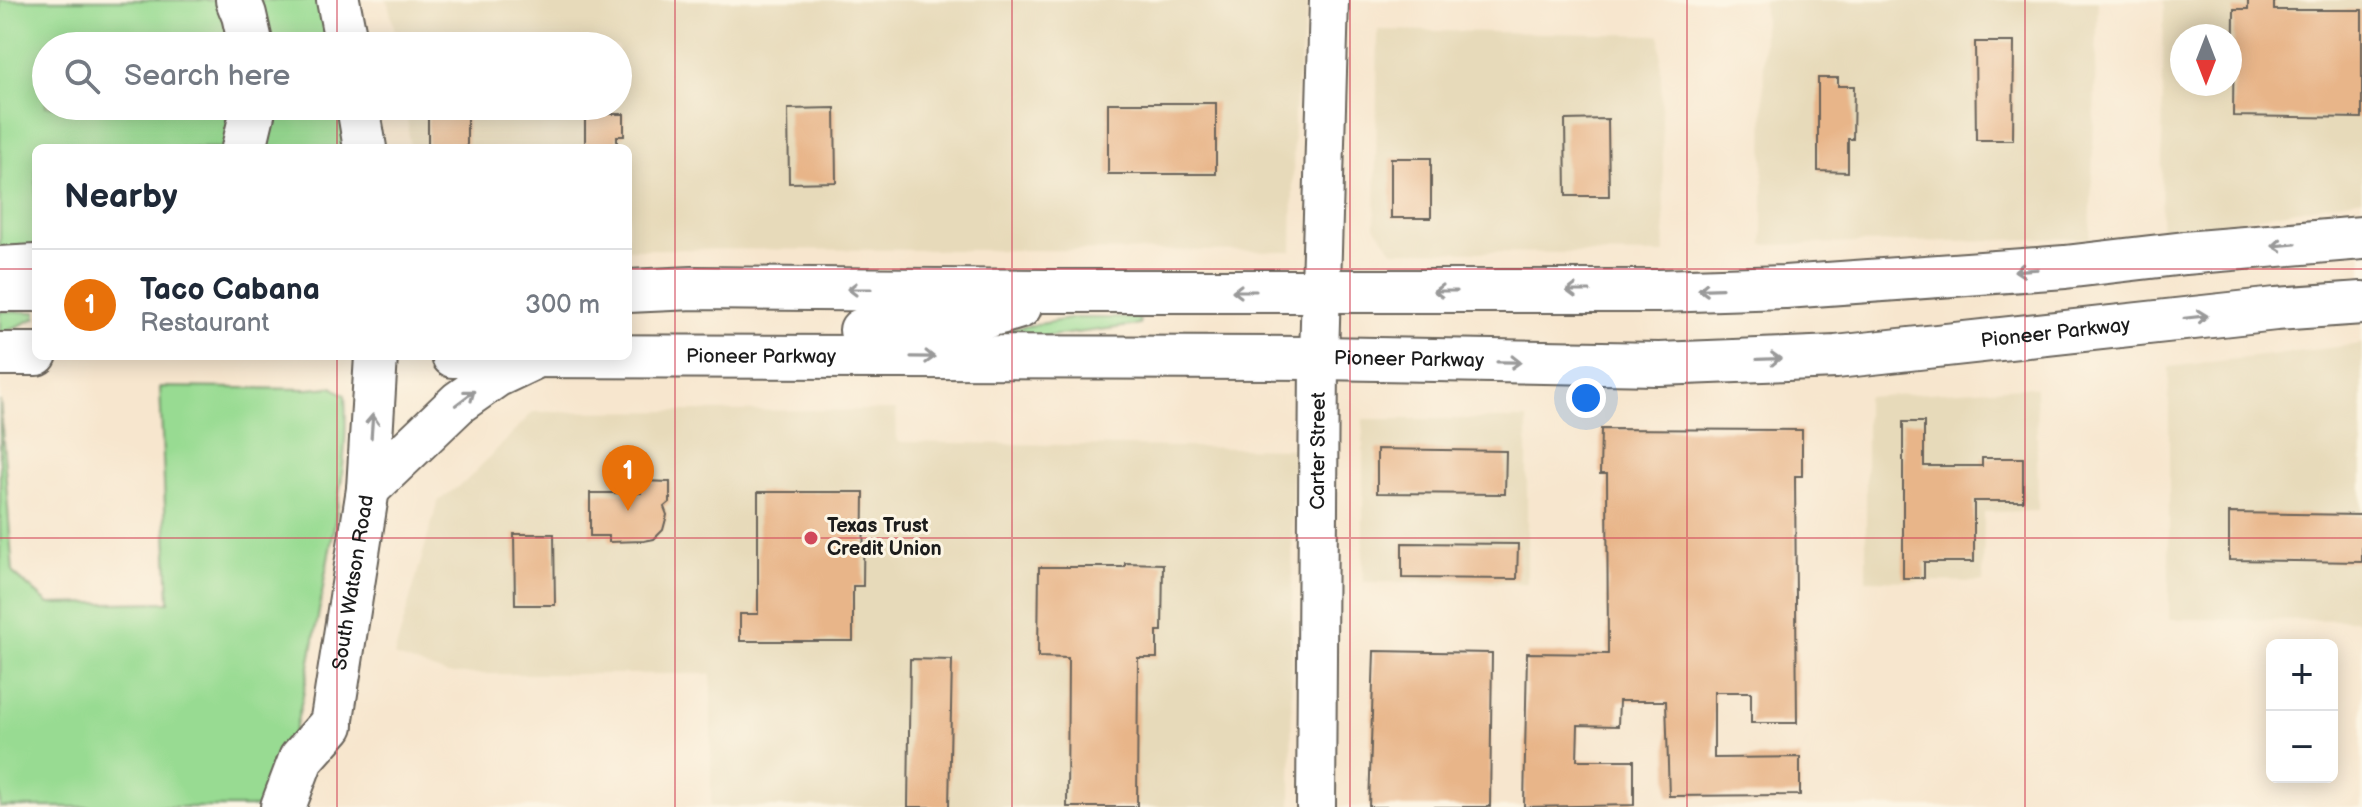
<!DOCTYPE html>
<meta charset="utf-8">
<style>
body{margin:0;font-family:"Balsamiq Sans",sans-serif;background:#f6f6f7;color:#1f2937}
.controls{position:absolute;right:24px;bottom:24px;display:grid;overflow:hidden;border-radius:12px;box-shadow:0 4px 20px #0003}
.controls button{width:72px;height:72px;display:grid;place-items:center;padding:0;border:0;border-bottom:2px solid #e0e1e3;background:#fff;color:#1f2937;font:40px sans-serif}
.compass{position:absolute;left:2170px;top:24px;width:72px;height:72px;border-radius:50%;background:#fff;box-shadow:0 4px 20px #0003;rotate:180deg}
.you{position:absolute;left:1586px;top:398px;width:28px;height:28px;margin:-20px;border:6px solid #fff;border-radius:50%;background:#1a73e8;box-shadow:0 0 0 12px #1a73e833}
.badge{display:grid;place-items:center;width:52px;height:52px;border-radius:50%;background:#7c3aed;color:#fff;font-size:26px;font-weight:700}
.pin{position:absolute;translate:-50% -66px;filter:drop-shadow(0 2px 4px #0008)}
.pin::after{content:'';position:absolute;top:42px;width:28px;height:24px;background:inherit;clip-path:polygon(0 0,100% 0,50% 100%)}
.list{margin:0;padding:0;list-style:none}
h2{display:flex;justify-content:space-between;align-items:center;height:104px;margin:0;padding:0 32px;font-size:34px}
h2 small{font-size:26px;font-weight:400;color:#747a83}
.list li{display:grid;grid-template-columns:52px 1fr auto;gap:24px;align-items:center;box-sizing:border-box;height:112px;padding:0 32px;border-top:2px solid #e0e1e3}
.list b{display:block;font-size:30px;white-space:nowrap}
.list p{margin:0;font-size:26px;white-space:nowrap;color:#747a83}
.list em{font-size:26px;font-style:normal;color:#747a83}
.icon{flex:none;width:44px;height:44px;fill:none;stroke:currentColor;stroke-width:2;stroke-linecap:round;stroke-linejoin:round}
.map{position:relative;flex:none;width:2362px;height:807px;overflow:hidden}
.search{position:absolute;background:#fff;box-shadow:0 4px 20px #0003;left:32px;top:32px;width:600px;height:88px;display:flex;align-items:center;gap:20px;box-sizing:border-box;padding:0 28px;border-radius:44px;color:#747a83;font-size:30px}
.panel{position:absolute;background:#fff;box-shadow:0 4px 20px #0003;left:32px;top:144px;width:600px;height:216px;border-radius:12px}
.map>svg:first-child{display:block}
.built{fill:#e7daba;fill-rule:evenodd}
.grass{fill:#98db92;stroke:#5a7c57;stroke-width:2}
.building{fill:#e8b589}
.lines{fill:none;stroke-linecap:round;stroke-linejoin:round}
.secondary-casing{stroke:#69635a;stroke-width:42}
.primary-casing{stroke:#69635a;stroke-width:46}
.highway-casing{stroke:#69635a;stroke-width:48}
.secondary{stroke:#fff;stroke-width:38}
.primary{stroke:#fff;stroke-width:42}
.highway{stroke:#fff;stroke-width:44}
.oneway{stroke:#999}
.grid{fill:none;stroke:#d1495b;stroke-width:2;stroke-opacity:0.55}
.poi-dot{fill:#d1495b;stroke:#fcf5e5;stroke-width:3}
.labels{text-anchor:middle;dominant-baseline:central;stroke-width:6;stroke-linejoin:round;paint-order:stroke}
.street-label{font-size:20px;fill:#1c1c1c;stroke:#fcf5e5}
.poi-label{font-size:20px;font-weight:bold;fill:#1c1c1c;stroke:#fcf5e5;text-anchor:start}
</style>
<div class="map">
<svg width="2362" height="807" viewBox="0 0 2362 807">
<rect width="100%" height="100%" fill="#fcf5e5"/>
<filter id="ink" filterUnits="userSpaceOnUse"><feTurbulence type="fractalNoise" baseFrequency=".0125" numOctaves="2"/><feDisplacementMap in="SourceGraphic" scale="16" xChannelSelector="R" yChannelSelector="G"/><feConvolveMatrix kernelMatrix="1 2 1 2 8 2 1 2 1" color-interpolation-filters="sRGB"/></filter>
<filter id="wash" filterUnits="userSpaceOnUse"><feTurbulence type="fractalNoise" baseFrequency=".006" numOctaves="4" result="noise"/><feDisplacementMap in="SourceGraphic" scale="32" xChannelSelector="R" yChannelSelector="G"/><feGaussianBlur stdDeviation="1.8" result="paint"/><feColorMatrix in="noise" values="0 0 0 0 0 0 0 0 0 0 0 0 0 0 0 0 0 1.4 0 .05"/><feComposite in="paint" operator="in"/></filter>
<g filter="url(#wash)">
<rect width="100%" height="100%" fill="#f7e6ce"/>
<!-- built -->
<g class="built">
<polygon points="387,0 1308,0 1294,111 1292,251 628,249 628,148 410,148 406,106 618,106 618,46 399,46"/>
<polygon points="1764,0 2098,0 2090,238 1763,245"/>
<path d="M2164,0h198v198l-201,37zM2182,36h48v48h-48z"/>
<polygon points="1378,30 1660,35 1665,254 1393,251 1375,226"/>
<polygon points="2362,344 2362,620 2169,619 2169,367"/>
<polygon points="2023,387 2036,388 2038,511 1984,512 1983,582 1866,580 1866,397"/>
<polygon points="896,410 897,442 1293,449 1291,807 711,807 711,674 447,674 394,656 438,501 466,481 533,412"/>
<polygon points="1363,419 1527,419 1527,583 1363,582"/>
</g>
<!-- grass -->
<g class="grass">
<polygon points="0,0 222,0 241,46 46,46 46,106 244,106 234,148 36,148 36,255 0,256"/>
<polygon points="248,0 321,0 332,46 266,46"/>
<polygon points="269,106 343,106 350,148 260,148"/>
<polygon points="0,311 36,312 36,318 0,334"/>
<polygon points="1075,318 1139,318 1140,325 1020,340 960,342 993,332"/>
<path d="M160,387l148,2 24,-2 13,8c4,61 -9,122 -20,181 -13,78 -26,158 -55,231h-270v-406l13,172 36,31 120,-2z"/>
</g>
<g id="blocks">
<!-- building -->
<g class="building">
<polygon points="2248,0 2274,0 2274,10 2362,10 2362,118 2233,116 2234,9 2248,9"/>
<polygon points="1975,42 2014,42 2013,140 1976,140"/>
<polygon points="1818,78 1838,78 1838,86 1854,86 1853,139 1848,139 1848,172 1818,171"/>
<rect x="1108" y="103" width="108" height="71"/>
<rect x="428" y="106" width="39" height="42"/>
<polygon points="835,108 836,182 789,183 788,109"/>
<polygon points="585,114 624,114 624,136 617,136 617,148 585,148"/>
<polygon points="1608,119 1609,196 1566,196 1565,120"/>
<rect x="1391" y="158" width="40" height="60"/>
<polygon points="1903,422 1924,422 1924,466 1982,466 1982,458 2023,458 2023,501 1974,501 1974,562 1924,562 1924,578 1903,578"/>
<polygon points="1601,429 1802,430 1802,476 1795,476 1797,723 1751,723 1751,692 1714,692 1714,758 1800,757 1800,795 1669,796 1666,701 1619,701 1618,726 1578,725 1577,760 1634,760 1634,805 1524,807 1527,653 1608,654 1607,474 1600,474"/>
<polygon points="1377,449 1506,451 1505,494 1377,493"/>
<polygon points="641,481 670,482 670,502 664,507 667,515 663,530 654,539 644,541 609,542 609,536 590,536 590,493 641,493"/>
<polygon points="758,492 864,492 863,586 853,586 853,641 740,641 740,614 758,614"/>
<polygon points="2229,513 2362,515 2362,562 2229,560"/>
<polygon points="514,534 554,534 555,605 515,605"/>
<polygon points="1402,543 1518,544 1517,579 1402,578"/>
<polygon points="1125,563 1163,564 1162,631 1157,631 1157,658 1138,658 1137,807 1067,807 1068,658 1038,657 1039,567 1125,567"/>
<polygon points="1374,651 1492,653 1490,807 1369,807"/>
<polygon points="910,659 952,660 949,807 908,807"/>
</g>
</g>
</g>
<g filter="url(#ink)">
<use href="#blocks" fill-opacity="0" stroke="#69635a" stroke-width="2"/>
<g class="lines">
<defs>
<g id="secondary">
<path id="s1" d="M1316,807l3,-449 10,-358"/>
</g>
<g id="primary">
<polyline points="338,0 347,46"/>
<polyline points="358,106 365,148"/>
<polyline points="0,290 36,290"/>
<polyline points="628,291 693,288 1049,291 1658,291 1785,287 2065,267 2185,253 2362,238"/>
<path d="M861,330c52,1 109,-7 159,-23"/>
<polyline points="0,354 36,354"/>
<path id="s2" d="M453,356l866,2 340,6 177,-7 440,-48 86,-6"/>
<polyline points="368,489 459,402 496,376 532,359"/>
<path id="s3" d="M331,725l37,-236 8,-133"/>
</g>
<g id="highway">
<polyline points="238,0 244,15 251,46"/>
<polyline points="244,148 254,106"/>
<polyline points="0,269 36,267"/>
<polyline points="283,807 301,759 331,725"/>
</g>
</defs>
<!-- secondary casing -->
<use href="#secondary" class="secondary-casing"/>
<!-- primary casing -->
<use href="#primary" class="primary-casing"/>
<!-- highway casing -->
<use href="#highway" class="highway-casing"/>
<!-- secondary -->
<use href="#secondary" class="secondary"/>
<!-- primary -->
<use href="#primary" class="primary"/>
<!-- highway -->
<use href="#highway" class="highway"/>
</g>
<!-- one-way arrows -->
<defs><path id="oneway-shaft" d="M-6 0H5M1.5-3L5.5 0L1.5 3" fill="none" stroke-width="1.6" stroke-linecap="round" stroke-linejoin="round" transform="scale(2)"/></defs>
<g class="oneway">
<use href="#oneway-shaft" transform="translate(2284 245) rotate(175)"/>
<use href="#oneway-shaft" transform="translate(2026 270) rotate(176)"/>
<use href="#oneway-shaft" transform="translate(859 289) rotate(-180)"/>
<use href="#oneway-shaft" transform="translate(1710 289) rotate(178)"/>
<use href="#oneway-shaft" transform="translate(1244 291) rotate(180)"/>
<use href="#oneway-shaft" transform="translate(1445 291) rotate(180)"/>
<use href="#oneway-shaft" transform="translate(1578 291) rotate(180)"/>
<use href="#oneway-shaft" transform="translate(2196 317) rotate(-6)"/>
<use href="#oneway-shaft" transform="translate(923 357) rotate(1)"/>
<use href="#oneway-shaft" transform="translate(1769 359) rotate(-2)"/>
<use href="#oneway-shaft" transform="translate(1509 362) rotate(1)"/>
<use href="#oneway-shaft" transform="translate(465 398) rotate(-37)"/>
<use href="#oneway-shaft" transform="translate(372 426) rotate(-86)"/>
</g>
</g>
<!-- grid -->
<path class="grid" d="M337,0v46M675,0v807M1012,0v807M1350,0v807M1687,0v807M2025,0v807M337,106v42M0,269h36M628,269h1734M337,356v451M0,538h2362"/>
<!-- markers -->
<circle class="poi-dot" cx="811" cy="538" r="8"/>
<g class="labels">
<!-- street labels -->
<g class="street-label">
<text stroke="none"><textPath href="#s2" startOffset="1604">Pioneer Parkway</textPath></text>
<text stroke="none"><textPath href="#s2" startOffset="308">Pioneer Parkway</textPath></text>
<text stroke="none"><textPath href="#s2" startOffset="956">Pioneer Parkway</textPath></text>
<text stroke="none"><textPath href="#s1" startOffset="356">Carter Street</textPath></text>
<text stroke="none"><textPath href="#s3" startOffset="144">South Watson Road</textPath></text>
</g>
<!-- poi labels -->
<g class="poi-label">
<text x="827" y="526">Texas Trust<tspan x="827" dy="23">Credit Union</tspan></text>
</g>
</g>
</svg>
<div class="controls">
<button>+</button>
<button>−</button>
</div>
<svg class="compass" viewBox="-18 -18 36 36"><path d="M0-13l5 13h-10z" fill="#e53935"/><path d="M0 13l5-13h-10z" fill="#747a83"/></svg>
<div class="you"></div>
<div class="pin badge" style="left:628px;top:511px;background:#e8710a">1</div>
<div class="search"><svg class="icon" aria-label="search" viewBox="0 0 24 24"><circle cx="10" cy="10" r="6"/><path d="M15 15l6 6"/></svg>Search here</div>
<section class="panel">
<h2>Nearby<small></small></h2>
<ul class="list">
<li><span class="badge" style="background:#e8710a">1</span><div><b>Taco Cabana</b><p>Restaurant</p></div><em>300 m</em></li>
</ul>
</section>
</div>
